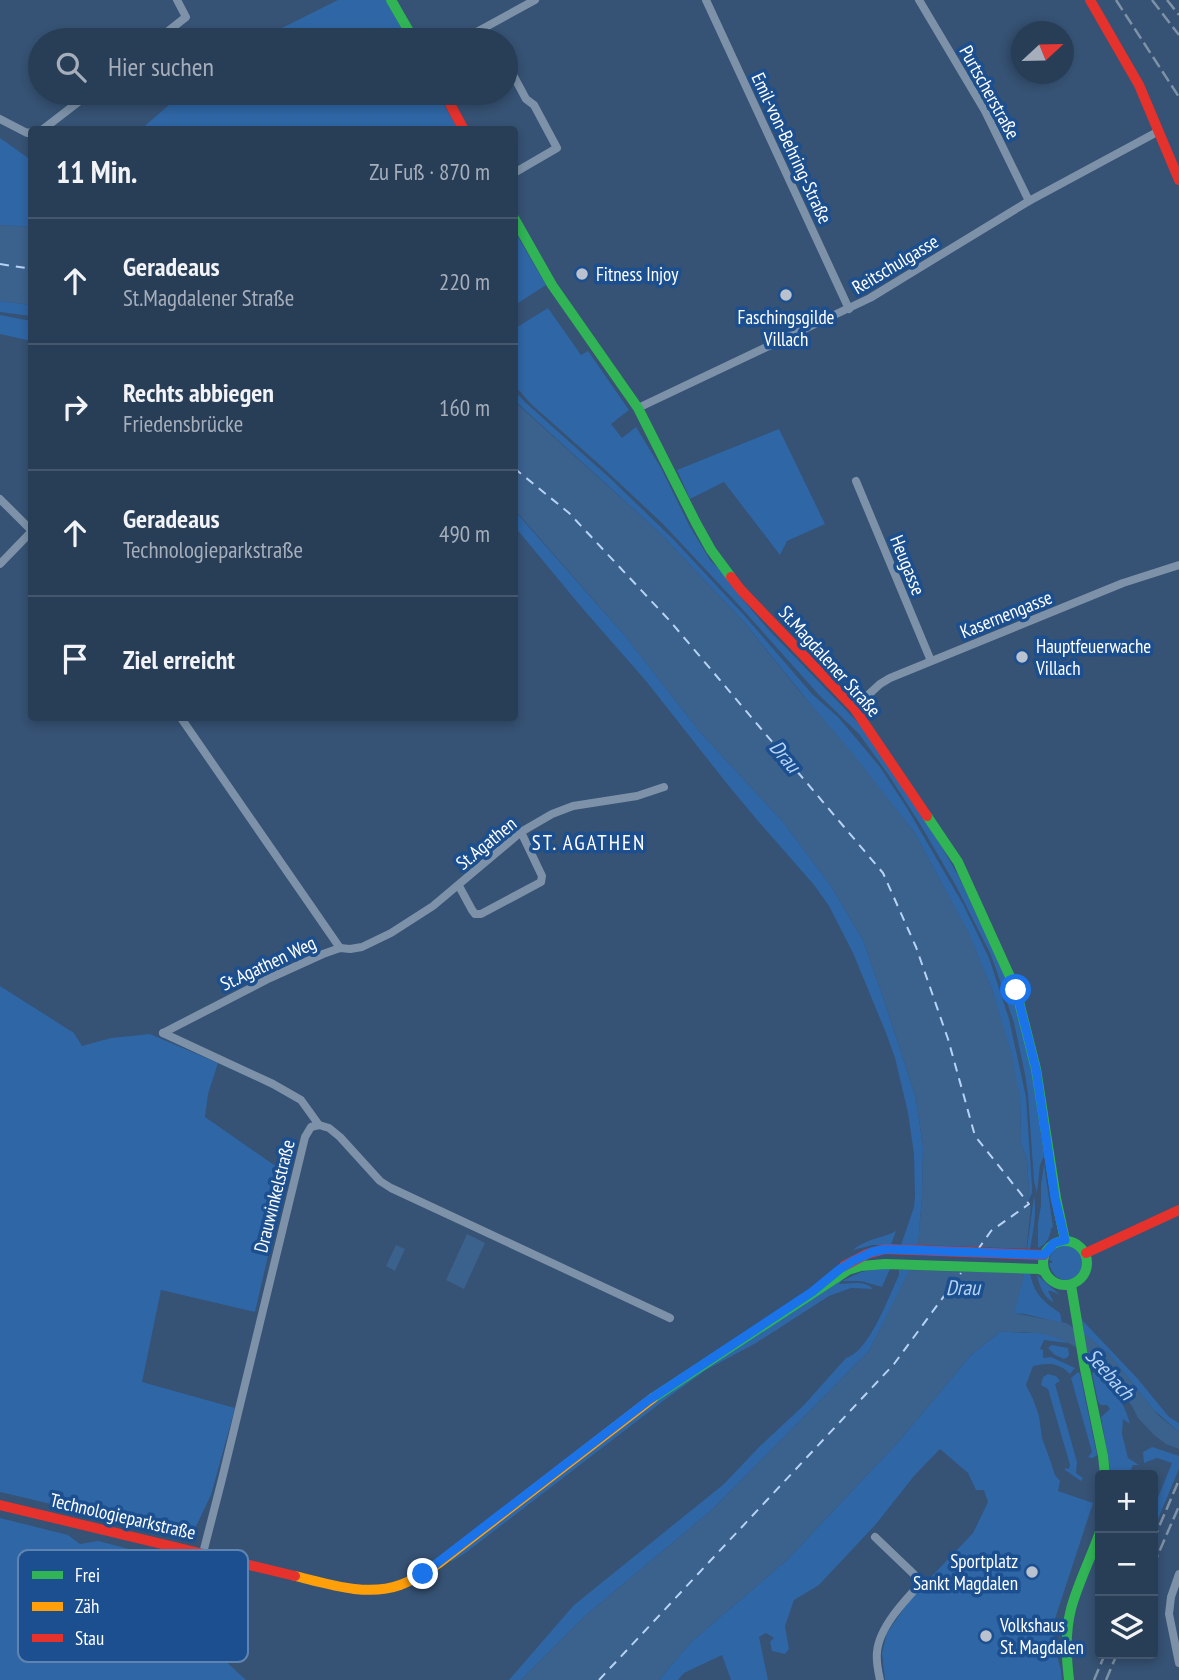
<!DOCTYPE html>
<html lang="de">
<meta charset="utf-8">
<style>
body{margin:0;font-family:"PT Sans Narrow",sans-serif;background:#30455d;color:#f1f3f6}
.controls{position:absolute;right:21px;bottom:21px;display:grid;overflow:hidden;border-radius:7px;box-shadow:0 4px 10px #0003}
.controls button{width:63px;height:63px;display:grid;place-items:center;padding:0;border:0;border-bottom:2px solid #44576d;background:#283e57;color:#f1f3f6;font:35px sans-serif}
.compass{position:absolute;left:1011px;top:21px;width:63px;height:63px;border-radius:50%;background:#283e57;box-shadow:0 4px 10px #0003;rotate:68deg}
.stop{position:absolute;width:21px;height:21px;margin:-16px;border:5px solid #1a73e8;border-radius:50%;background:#fff}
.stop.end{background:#1a73e8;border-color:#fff;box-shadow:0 2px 7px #0008}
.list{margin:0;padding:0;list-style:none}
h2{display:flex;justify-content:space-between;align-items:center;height:91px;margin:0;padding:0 28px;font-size:30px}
h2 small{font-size:23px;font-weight:400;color:#a5aeba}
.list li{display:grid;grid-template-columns:46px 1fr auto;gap:21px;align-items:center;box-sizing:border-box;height:126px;padding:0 28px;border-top:2px solid #44576d}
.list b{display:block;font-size:26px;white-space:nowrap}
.list p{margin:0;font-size:23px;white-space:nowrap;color:#a5aeba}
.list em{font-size:23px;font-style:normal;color:#a5aeba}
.icon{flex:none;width:38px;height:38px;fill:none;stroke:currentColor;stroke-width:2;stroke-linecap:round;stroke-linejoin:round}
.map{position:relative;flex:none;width:1179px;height:1680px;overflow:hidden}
.search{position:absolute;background:#283e57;box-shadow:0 4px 10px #0003;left:28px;top:28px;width:490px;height:77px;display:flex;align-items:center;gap:18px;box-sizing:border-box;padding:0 24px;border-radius:38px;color:#a5aeba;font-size:26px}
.panel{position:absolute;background:#283e57;box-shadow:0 4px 10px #0003;left:28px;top:126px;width:490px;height:595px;border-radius:7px}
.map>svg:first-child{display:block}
.green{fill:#2f66a5}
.water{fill:#3b618d}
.pier{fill:#365274}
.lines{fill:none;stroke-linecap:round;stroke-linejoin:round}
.ferry{stroke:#b5d3f5;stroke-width:2;stroke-dasharray:9 7;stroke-linecap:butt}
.street{stroke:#7d92a8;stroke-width:8}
.fast{stroke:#30b455;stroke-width:10}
.slow{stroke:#ff9f0a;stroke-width:10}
.jam{stroke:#e5322d;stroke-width:10}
.rail{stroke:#7e92a7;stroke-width:2.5;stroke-dasharray:12 5;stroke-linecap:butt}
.route{stroke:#1a73e8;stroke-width:9}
.poi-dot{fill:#b9c2ce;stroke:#1b4f8f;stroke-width:2.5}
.labels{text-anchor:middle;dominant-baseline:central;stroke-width:7;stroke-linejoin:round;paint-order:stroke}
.street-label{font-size:19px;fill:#fff;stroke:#1b4f8f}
.poi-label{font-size:19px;fill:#fff;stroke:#1b4f8f;text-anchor:start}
.water-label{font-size:21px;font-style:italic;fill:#b5d3f5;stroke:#1b4f8f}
.neighbourhood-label{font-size:21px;letter-spacing:2px;fill:#fff;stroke:#1b4f8f}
.key{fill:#1b4f8f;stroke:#5f84b1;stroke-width:2}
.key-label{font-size:19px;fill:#fff}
</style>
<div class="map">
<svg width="1179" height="1680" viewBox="0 0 1179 1680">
<rect width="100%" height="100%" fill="#365274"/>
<!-- green -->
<g class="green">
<polygon points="338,0 386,0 407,39 404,40 258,40"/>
<polygon points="183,93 437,93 458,129 140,130"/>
<polygon points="0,138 31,160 31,227 0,225"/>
<polygon points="514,230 546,285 515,305 514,305"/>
<polygon points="0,301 31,305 31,316 0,312"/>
<polygon points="548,308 581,355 588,351 629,410 611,424 622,438 636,427 661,468 689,525 710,560 726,576 739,595 767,628 869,734 923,814 959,877 1008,982 1022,1025 1032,1072 1044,1156 1040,1165 1037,1193 1034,1181 1028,1095 1025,1074 1014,1023 996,969 990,953 956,886 920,824 888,774 859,734 819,695 736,602 663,524 601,466 531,404 515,386 514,329"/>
<polygon points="0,315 31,321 31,341 0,334"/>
<polygon points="514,390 525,402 612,480 673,539 743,614 813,695 838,717 855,737 880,767 907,808 963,904 989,958 996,979 1009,1019 1026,1097 1032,1186 1032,1193 1027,1204 1029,1193 1027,1159 1021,1143 1020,1098 993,992 968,933 915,833 744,622 661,534 515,401"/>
<polygon points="779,429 825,524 787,541 780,555 724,482 690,499 677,470"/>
<polygon points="514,510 626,637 700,732 784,823 831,886 863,940 884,1000 916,1098 923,1147 922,1197 918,1245 901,1245 914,1207 915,1195 914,1154 908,1113 895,1058 886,1033 853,953 829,906 814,885 758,821 728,785 646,681 583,609 515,527"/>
<polygon points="0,986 74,1033 82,1046 111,1038 150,1034 218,1063 208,1094 205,1117 287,1174 255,1312 161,1290 142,1382 235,1408 211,1495 191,1537 0,1492"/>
<path d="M1044,1164l9,63 -2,1c0,8 -5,17 -13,20v-25l3,-18v-20z"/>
<path d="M1034,1196c3,18 -1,36 -4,53h-3z"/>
<path d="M896,1231l-5,14h-18l-20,5c12,-11 30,-12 43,-19z"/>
<path d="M1069,1245c10,4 14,9 15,19 -7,21 -30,22 -35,-1h3v-2l-3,-1c3,-10 9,-15 20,-15z"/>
<polygon points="879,1269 890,1269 882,1287 861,1281 842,1281 861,1272"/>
<path d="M899,1270h11l-41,81 -156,158 -128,107 -64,64h-12l65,-75 150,-121 36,-38 43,-40 43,-48c23,-6 43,-62 53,-83z"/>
<path d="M854,1273l-10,5 -5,6c11,0 26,-4 34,5l-22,-1 -22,8 -73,47 -50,27 -43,31 -199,153 -13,8v-2l193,-151 190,-127z"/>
<path d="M1024,1273h6c4,21 13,28 30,40l2,10 -37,-9 -12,-1z"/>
<path d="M1037,1275l23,20 -9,-4h-3l6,12c-10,-6 -15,-17 -17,-28z"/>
<polygon points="1082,1320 1137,1378 1169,1417 1179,1423 1179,1432 1154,1410 1108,1353 1084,1334"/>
<path d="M1001,1331c20,4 51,-3 66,12l-23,-3 -4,9 3,1v8l8,-1 24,11 -5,6c-12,-12 -21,-11 -37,-8l-7,19 7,14 6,17 3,22 7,19 6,18 5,6 -2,10 35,12 -39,119v23l7,25 1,10h-177l-3,-27 5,-20 24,-35 62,-65 15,-31 -4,-12h-8l-8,-17 -28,-24 -26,27 -38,48 -57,61 -25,15 -9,26 4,23 -4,5 -13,-3 -2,-9 4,-4 -8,-5 -7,4 9,43h-37l-9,-25 -38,18 -6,7h-19l32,-38 96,-82 112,-119 72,-86z"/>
<polygon points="1052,1345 1068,1348 1069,1355 1068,1357 1064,1359 1055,1355 1048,1348"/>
<polygon points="1078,1372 1080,1374 1097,1455 1093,1458 1088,1457 1092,1452 1071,1378"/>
<path d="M1098,1372c16,13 27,33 32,52l-7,-5 -1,15 6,24 11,7h-6l-5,10h-17l-10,-58 9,-8 -3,-4h-6l-3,-3 -6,-29z"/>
<polygon points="1048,1374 1056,1376 1060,1381 1055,1384 1077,1462 1076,1473 1083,1478 1081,1481 1065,1470 1065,1468 1069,1469 1070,1465 1048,1389 1041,1385 1043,1377"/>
<polygon points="1152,1447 1179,1456 1179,1469 1153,1531 1153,1510 1172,1463 1157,1458 1144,1463 1143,1452"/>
<polygon points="0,1518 68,1535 80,1544 98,1541 187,1564 191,1570 183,1584 179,1583 165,1594 165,1608 184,1623 246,1680 0,1680"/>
</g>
<!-- water -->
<g class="water">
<polygon points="0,225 31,227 31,305 0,301"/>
<path d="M514,401l147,133 83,88 53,66 57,67 61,78 54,100 24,59 19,63 8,43 1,45 6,16 2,34 -2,11 4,3 -8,74 -9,32 52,10 21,13 21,17 51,63 20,16v17l-13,-5 -12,-9 -16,-17 -6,-12 -30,-39c-16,-17 -44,-32 -68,-34 -12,-1 -22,0 -33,-2l-30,24 -72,86 -112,119 -96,82 -32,38h-138l64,-64 128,-107 156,-158 48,-96 5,-58 1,-50 -7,-49 -32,-98 -21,-60 -32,-54 -47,-63 -84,-91 -74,-95 -111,-127z"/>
<polygon points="467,1234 485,1243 464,1289 446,1280"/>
<polygon points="396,1245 405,1249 395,1271 386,1266"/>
</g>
<!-- pier -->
<polygon class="pier" points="915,1245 1030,1249 1027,1273 907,1270 914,1254"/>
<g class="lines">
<!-- ferry -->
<g class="ferry">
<polyline points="0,264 32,269"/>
<polyline points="514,468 569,513 670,621 883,873 916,947 948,1039 975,1136 1029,1204 991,1231 979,1248"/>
<polyline points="599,1680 894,1364 961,1273"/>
</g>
<!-- street -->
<g class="street">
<polyline points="706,0 849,309"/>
<polyline points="919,0 985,111 1029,201"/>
<polyline points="157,40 186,17 177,0"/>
<polyline points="462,40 535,0"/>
<polyline points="512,73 526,99 534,105 557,148 514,173"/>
<polyline points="0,119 27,133 32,132"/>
<polyline points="42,130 90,93"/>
<polyline points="638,408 870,298 1029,201 1159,131"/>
<polyline points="856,481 931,661"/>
<polyline points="0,499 32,531"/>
<polyline points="0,564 32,531"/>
<polyline points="854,708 880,684 890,678 1123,583 1179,565"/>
<polyline points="181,718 340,948"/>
<polyline points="459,886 472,910 475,914 481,914 541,882 542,876 521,832"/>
<polyline points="163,1033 270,978 323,954 340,948 350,949 362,947 391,933 433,906 521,832 552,814 573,806 637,796 664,787"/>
<polyline points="163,1033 273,1084 301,1100 319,1125"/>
<path d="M875,1537l47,45c-16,17 -43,45 -45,70 -1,9 1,19 3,28"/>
<polyline points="203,1553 222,1479 305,1137 311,1127 319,1125 329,1128 340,1137 380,1181 391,1188 670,1318"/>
<polyline points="1179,1574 1171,1597 1169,1614 1179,1663"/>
</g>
<!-- fast -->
<g class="fast">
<polyline points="391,0 414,40"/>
<polyline points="514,218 552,285 638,408 696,523 711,550 731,577"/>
<polyline points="927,816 958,862 1016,990 1036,1069 1056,1198 1065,1240"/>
<circle cx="1065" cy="1263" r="22"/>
<polyline points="1071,1285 1085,1369 1103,1456 1105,1475"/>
<polyline points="653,1398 848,1270 861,1266 885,1264 1039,1269 1044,1271"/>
<path d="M1069,1680c-3,-24 -4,-48 2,-71 7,-26 20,-51 29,-77"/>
</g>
<!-- slow -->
<path class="slow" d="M295,1576c33,8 72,21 105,9 14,-5 27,-14 39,-22l214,-165"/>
<!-- jam -->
<g class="jam">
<polyline points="1090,0 1139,85 1179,180"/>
<polyline points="444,93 464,130"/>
<polyline points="731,577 741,590 854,708 927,816"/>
<polyline points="1086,1253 1179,1210"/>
<polyline points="844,1266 867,1254 885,1249 1044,1255"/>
<polyline points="0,1505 295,1576"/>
</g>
<!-- rail -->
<g class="rail">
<polyline points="1116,0 1179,97"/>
<polyline points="1152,0 1179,35"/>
<polyline points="1167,0 1179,15"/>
<polyline points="1153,1541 1179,1480"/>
<polyline points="1153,1566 1179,1506"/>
<polyline points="1094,1680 1105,1654"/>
<polyline points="1106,1680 1117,1654"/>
</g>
</g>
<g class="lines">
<!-- route -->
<polyline class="route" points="423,1574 649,1400 812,1292 840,1269 853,1261 872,1252 886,1249 1044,1255 1054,1243 1065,1240 1055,1198 1036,1069 1016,990"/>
</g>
<!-- markers -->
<g class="poi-dot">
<circle cx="582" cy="274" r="7"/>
<circle cx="786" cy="295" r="7"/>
<circle cx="1022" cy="657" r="7"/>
<circle cx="1032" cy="1572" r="7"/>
<circle cx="986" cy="1636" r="7"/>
</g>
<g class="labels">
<!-- street labels -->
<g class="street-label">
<text transform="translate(990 92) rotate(61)">Purtscherstraße</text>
<text transform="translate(792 148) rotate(65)">Emil-von-Behring-Straße</text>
<text transform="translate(895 264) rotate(-31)">Reitschulgasse</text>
<text transform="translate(908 565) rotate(68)">Heugasse</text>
<text transform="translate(1006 614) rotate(-22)">Kasernengasse</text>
<text transform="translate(830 661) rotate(48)">St.Magdalener Straße</text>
<text transform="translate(486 843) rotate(-39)">St.Agathen</text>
<text transform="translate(268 963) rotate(-25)">St.Agathen Weg</text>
<text transform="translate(274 1196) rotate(-76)">Drauwinkelstraße</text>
<text transform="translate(123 1516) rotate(13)">Technologieparkstraße</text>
</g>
<!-- poi labels -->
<g class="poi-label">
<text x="596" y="274">Fitness Injoy</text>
<text x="786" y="317" text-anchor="middle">Faschingsgilde<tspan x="786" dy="22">Villach</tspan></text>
<text x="1036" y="646">Hauptfeuerwache<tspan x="1036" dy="22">Villach</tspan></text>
<text x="1018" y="1561" text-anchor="end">Sportplatz<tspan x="1018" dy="22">Sankt Magdalen</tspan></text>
<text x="1000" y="1625">Volkshaus<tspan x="1000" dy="22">St. Magdalen</tspan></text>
</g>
<!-- water labels -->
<g class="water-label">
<text transform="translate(785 756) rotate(50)">Drau</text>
<text x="963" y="1287">Drau</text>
<text transform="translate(1110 1374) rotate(48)">Seebach</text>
</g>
<!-- neighbourhood labels -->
<g class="neighbourhood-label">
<text x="589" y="842">ST. AGATHEN</text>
</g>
</g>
<!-- legend -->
<rect x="18" y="1550" width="230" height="112" rx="10" class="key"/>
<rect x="32" y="1571" width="31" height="8" fill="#30b455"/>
<rect x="32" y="1602" width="31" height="9" fill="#ff9f0a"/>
<rect x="32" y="1634" width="31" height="8" fill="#e5322d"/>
<g class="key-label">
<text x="75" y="1582">Frei</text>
<text x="75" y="1613">Zäh</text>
<text x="75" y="1645">Stau</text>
</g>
</svg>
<div class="controls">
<button>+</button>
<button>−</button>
<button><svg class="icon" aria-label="layers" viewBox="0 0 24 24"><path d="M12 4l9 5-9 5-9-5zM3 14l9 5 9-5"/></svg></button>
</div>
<svg class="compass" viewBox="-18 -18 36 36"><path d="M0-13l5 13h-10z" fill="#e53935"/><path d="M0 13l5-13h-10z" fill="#a5aeba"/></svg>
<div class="stop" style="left:1016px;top:990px"></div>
<div class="stop end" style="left:423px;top:1574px"></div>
<div class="search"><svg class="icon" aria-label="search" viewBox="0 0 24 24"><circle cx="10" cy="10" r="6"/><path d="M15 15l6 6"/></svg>Hier suchen</div>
<section class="panel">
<h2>11 Min.<small>Zu Fuß · 870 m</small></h2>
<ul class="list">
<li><svg class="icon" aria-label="ahead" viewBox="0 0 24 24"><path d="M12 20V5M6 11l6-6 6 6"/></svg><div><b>Geradeaus</b><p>St.Magdalener Straße</p></div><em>220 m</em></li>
<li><svg class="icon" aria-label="right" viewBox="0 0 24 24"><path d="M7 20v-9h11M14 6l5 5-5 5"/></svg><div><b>Rechts abbiegen</b><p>Friedensbrücke</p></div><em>160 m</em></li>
<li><svg class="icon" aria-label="ahead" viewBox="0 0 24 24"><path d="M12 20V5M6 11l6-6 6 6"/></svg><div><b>Geradeaus</b><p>Technologieparkstraße</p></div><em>490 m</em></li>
<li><svg class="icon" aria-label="arrive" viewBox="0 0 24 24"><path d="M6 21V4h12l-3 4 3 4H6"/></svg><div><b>Ziel erreicht</b></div></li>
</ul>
</section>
</div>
